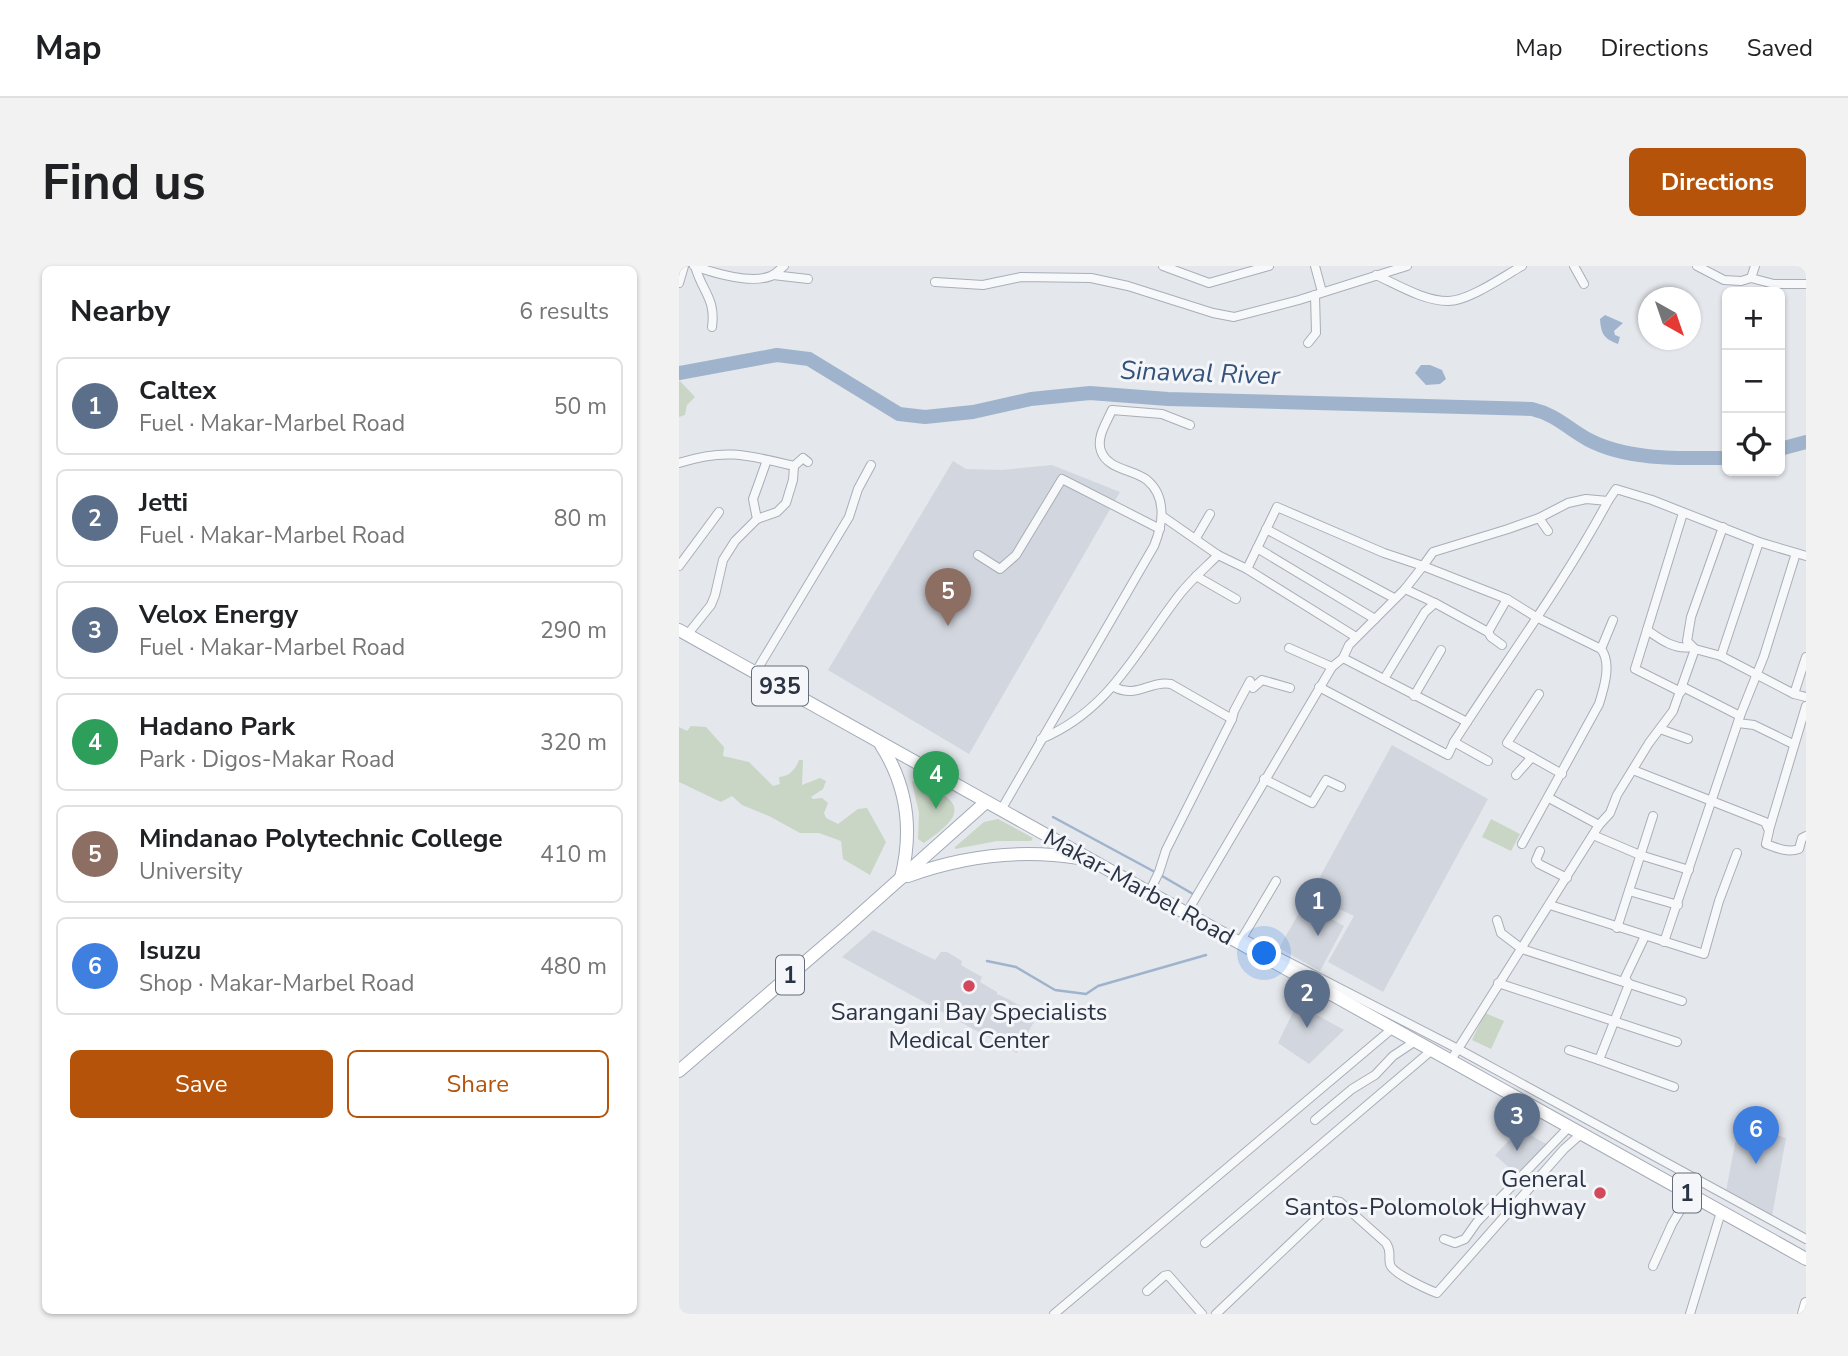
<!DOCTYPE html>
<meta charset="utf-8">
<style>
body{margin:0;font-family:"Nunito Sans",sans-serif;background:#f2f2f2;color:#202124}
.controls{position:absolute;right:21px;top:21px;display:grid;overflow:hidden;border-radius:10px;box-shadow:0 2px 5px #0004}
.controls button{width:63px;height:63px;display:grid;place-items:center;padding:0;border:0;border-bottom:2px solid #e0e0e0;background:#fff;color:#202124;font:35px sans-serif}
.compass{position:absolute;left:959px;top:21px;width:63px;height:63px;border-radius:50%;background:#fff;box-shadow:0 2px 5px #0004;rotate:140deg}
.you{position:absolute;left:586px;top:688px;width:24px;height:24px;margin:-18px;border:5px solid #fff;border-radius:50%;background:#1a73e8;box-shadow:0 0 0 10px #1a73e833}
.badge{display:grid;place-items:center;width:46px;height:46px;border-radius:50%;background:#b45309;color:#fff;font-size:23px;font-weight:700}
.pin{position:absolute;translate:-50% -58px;filter:drop-shadow(0 2px 4px #0008)}
.pin::after{content:'';position:absolute;top:37px;width:24px;height:21px;background:inherit;clip-path:polygon(0 0,100% 0,50% 100%)}
.list{margin:0;padding:0;list-style:none}
h2{display:flex;justify-content:space-between;align-items:center;height:91px;margin:0;padding:0 28px;font-size:30px}
h2 small{font-size:23px;font-weight:400;color:#757577}
.list li{display:grid;grid-template-columns:46px 1fr auto;gap:21px;align-items:center;box-sizing:border-box;height:98px;margin:0 14px 14px;padding:0 14px;border:2px solid #e0e0e0;border-radius:10px}
.list b{display:block;font-size:26px;white-space:nowrap}
.list p{margin:0;font-size:23px;white-space:nowrap;color:#757577}
.list em{font-size:23px;font-style:normal;color:#757577}
.actions{display:flex;gap:14px;padding:21px 28px}
.actions a{flex:1;padding:16px 0;border:2px solid #b45309;border-radius:10px;text-align:center;font-size:24px;color:#b45309}
.actions .main{background:#b45309;color:#fff}
.icon{flex:none;width:38px;height:38px;fill:none;stroke:currentColor;stroke-width:2;stroke-linecap:round;stroke-linejoin:round}
.map{position:relative;flex:none;width:1127px;height:1048px;overflow:hidden;border-radius:10px}
header{display:flex;align-items:center;gap:42px;box-sizing:border-box;height:98px;padding:0 35px;background:#fff;border-bottom:2px solid #e0e0e0}
header strong{font-size:33px}
nav{display:flex;gap:38px;margin-inline-start:auto;font-size:24px}
.intro{display:flex;align-items:center;justify-content:space-between;box-sizing:border-box;height:168px;padding:0 42px}
h1{margin:0;font-size:49px}
.button{padding:18px 32px;border-radius:10px;background:#b45309;color:#fff;font-size:24px;font-weight:700}
main{display:flex;gap:42px;padding:0 42px}
aside{flex:1;background:#fff;border-radius:10px;box-shadow:0 2px 5px #0004}
.map>svg:first-child{display:block}
.built{fill:#d2d6de}
.green{fill:#c9d6c5}
.water{fill:#9fb4cc}
.lines{fill:none;stroke-linecap:round;stroke-linejoin:round}
.stream{stroke:#9fb4cc;stroke-width:2.5}
.river{stroke:#9fb4cc;stroke-width:14}
.street-casing{stroke:#a9aeb7;stroke-width:10}
.secondary-casing{stroke:#a9aeb7;stroke-width:12}
.primary-casing{stroke:#a3abb8;stroke-width:14}
.street{stroke:#f7f8fa;stroke-width:8}
.secondary{stroke:#fff;stroke-width:10}
.primary{stroke:#fff;stroke-width:12}
.poi-dot{fill:#d1495b;stroke:#f4f6f9;stroke-width:2.5}
.labels{text-anchor:middle;dominant-baseline:central;stroke-width:6;stroke-linejoin:round;paint-order:stroke}
.shield{fill:#f4f6f9;stroke:#676e7b;stroke-width:2}
.shield-label{font-size:23px;font-weight:bold;fill:#2b3445}
.street-label{font-size:24px;fill:#2b3445;stroke:#f4f6f9}
.poi-label{font-size:24px;fill:#2b3445;stroke:#f4f6f9}
.water-label{font-size:26px;font-style:italic;fill:#34527a;stroke:#f4f6f9}
</style>
<header>
<strong>Map</strong>
<nav><a>Map</a><a>Directions</a><a>Saved</a></nav>
</header>
<div class="intro"><h1>Find us</h1><a class="button">Directions</a></div>
<main>
<aside>
<h2>Nearby<small>6 results</small></h2>
<ul class="list">
<li><span class="badge" style="background:#5c6f8a">1</span><div><b>Caltex</b><p>Fuel · Makar-Marbel Road</p></div><em>50 m</em></li>
<li><span class="badge" style="background:#5c6f8a">2</span><div><b>Jetti</b><p>Fuel · Makar-Marbel Road</p></div><em>80 m</em></li>
<li><span class="badge" style="background:#5c6f8a">3</span><div><b>Velox Energy</b><p>Fuel · Makar-Marbel Road</p></div><em>290 m</em></li>
<li><span class="badge" style="background:#2e9e5b">4</span><div><b>Hadano Park</b><p>Park · Digos-Makar Road</p></div><em>320 m</em></li>
<li><span class="badge" style="background:#8d6e63">5</span><div><b>Mindanao Polytechnic College</b><p>University</p></div><em>410 m</em></li>
<li><span class="badge" style="background:#3f7fe0">6</span><div><b>Isuzu</b><p>Shop · Makar-Marbel Road</p></div><em>480 m</em></li>
</ul>
<div class="actions"><a class="main">Save</a><a>Share</a></div>
</aside>
<div class="map">
<svg width="1127" height="1048" viewBox="0 0 1127 1048">
<rect width="100%" height="100%" fill="#e4e7ec"/>
<!-- built -->
<g class="built">
<polygon points="274,195 287,203 323,204 373,199 441,226 290,488 149,404"/>
<polygon points="713,479 809,533 704,726 649,696 675,650 631,629"/>
<polygon points="625,638 665,660 641,705 600,682"/>
<polygon points="194,664 256,694 262,686 268,686 283,695 282,699 303,711 301,716 318,726 318,728 329,733 341,740 340,744 357,752 338,787 163,691"/>
<polygon points="618,738 665,764 630,798 599,777"/>
<polygon points="1060,857 1107,872 1093,950 1047,925"/>
<polygon points="841,863 869,879 840,911 816,889"/>
</g>
<!-- green -->
<g class="green">
<polygon points="0,114 16,131 8,139 6,149 0,151"/>
<path d="M12,460l15,1 18,20 -1,9 26,6 24,24 7,-2 -1,-7c11,-1 16,-7 20,-17h4l-1,25 18,-7 6,3 -3,8 -12,8 2,2 9,-1 6,5 -4,10 2,5 12,6 20,-15 9,-1 19,34 -16,33 -27,-16 -2,-18 -22,-8h-19l-31,-17 -27,-11 -10,-9 -11,6 -42,-20v-55l8,4z"/>
<path d="M238,512c42,24 55,32 7,65l-6,-4 1,-26 -7,-31z"/>
<polygon points="319,553 354,572 352,575 318,575 276,583 276,581 305,556"/>
<polygon points="812,553 841,568 832,585 803,571"/>
<polygon points="806,747 825,755 812,783 793,774"/>
</g>
<!-- water -->
<g class="water">
<path d="M926,49l18,8 -9,8 1,4 5,2 -2,7c-14,-5 -17,-10 -18,-25z"/>
<polygon points="742,99 751,99 763,104 767,113 761,118 747,119 736,107"/>
</g>
<g class="lines">
<!-- stream -->
<g class="stream">
<polyline points="374,551 474,605"/>
<polyline points="483,610 514,628"/>
<polyline points="308,695 337,701 376,724 407,728 419,720 527,689"/>
</g>
<!-- river -->
<g class="river">
<path d="M0,107l98,-18 32,4 90,55 26,3 48,-5 58,-13 59,-6 78,6 364,10c25,6 35,19 57,31 40,21 94,18 138,18"/>
<polyline points="1101,183 1127,176"/>
</g>
<defs>
<g id="street">
<path d="M15,0c20,7 57,18 77,10 5,-2 9,-7 13,-10"/>
<path d="M16,0c7,26 21,32 17,61"/>
<polyline points="484,0 530,17 590,0"/>
<polyline points="636,0 643,26"/>
<polyline points="895,0 905,18"/>
<polyline points="1018,0 1045,14 1062,15 1072,12 1095,18 1127,18"/>
<polyline points="94,9 129,13"/>
<path d="M697,9c22,10 48,26 72,26 21,0 56,-25 74,-35"/>
<polyline points="1072,12 1076,0"/>
<polyline points="256,16 304,19 342,11 412,12 449,20 534,47 555,51 620,34 728,0"/>
<polyline points="0,17 5,0"/>
<polyline points="629,77 637,67 636,29"/>
<path d="M0,197c47,-15 69,-8 115,3l9,-8 5,4"/>
<polyline points="483,250 539,289 568,303 677,371"/>
<polyline points="860,252 869,265"/>
<polyline points="78,253 74,233 88,194"/>
<polyline points="1044,261 1012,351 1008,375 1016,383 1042,390 1115,428 1127,431"/>
<polyline points="587,263 715,332"/>
<polyline points="517,272 531,248"/>
<polyline points="578,282 696,353"/>
<polyline points="299,289 321,303 337,289 383,213 481,263"/>
<polyline points="0,300 40,246"/>
<polyline points="568,303 598,241 705,287 744,300 754,286 829,263 860,252 889,237 907,233 929,235"/>
<polyline points="517,310 557,333"/>
<polyline points="726,323 756,337"/>
<path d="M968,364c13,9 27,20 44,17"/>
<polyline points="809,366 812,371 823,379"/>
<polyline points="8,369 32,339 36,329 44,294 56,275 78,253 98,246 107,237 114,214 115,200"/>
<polyline points="610,382 653,401"/>
<polyline points="922,383 934,354"/>
<polyline points="1042,390 1080,276"/>
<polyline points="664,392 788,456"/>
<polyline points="76,407 170,251 179,223 192,199"/>
<polyline points="705,413 746,346 756,337 809,366 828,333"/>
<path d="M435,421c23,12 36,-7 57,-3l61,35 -66,131 -7,22 -10,21"/>
<path d="M640,421l129,68 6,-13c51,-80 109,-157 154,-241l8,-12 36,11 107,42 47,14"/>
<polyline points="1004,421 1061,450"/>
<polyline points="1002,426 956,403 1004,247"/>
<polyline points="860,428 828,477 883,508"/>
<polyline points="1115,428 1127,391"/>
<polyline points="735,430 762,384"/>
<polyline points="553,453 555,445 571,415 574,422 583,414 611,422"/>
<polyline points="1059,457 1075,459 1114,478"/>
<polyline points="981,463 1009,473"/>
<path d="M362,473c70,-29 96,-90 139,-145 11,-14 25,-26 38,-39"/>
<polyline points="775,476 809,495"/>
<path d="M954,504l132,52 4,9 -3,13c11,4 21,9 33,5l3,-11 4,-2"/>
<polyline points="837,509 853,491"/>
<polyline points="585,513 633,537 647,514 662,521"/>
<polyline points="870,532 920,559"/>
<path d="M322,544l153,-264c9,-22 13,-49 -7,-66 -14,-11 -39,-10 -46,-29 -5,-14 6,-29 11,-41l50,4 28,11"/>
<polyline points="1090,564 1127,440"/>
<polyline points="914,569 961,589 1010,604"/>
<polyline points="861,585 857,594 860,598 888,612"/>
<polyline points="950,625 999,639"/>
<polyline points="871,639 1025,688 1040,635 1058,587"/>
<path d="M507,648l146,-247 11,-9 6,-13 56,-56 18,-23 84,33 29,18 65,32c11,14 3,39 -2,55l-77,140"/>
<polyline points="818,654 822,667 843,683 1003,735"/>
<polyline points="938,662 974,550"/>
<polyline points="966,670 946,712 950,718 920,794 995,821"/>
<polyline points="563,672 779,783 1127,973"/>
<polyline points="562,674 597,615"/>
<polyline points="985,676 1061,450 1085,390 1117,287"/>
<polyline points="819,717 998,776"/>
<polyline points="890,784 920,794"/>
<polyline points="772,794 920,559 931,547 938,529 970,477 994,445 1016,383"/>
<polyline points="636,854 673,823 696,809 714,790 735,776 740,777"/>
<polyline points="765,973 776,977 786,973 798,956 890,861"/>
<polyline points="526,977 753,784"/>
<polyline points="974,1000 993,958 1011,928"/>
<polyline points="468,1025 485,1010 489,1009 523,1048"/>
<polyline points="375,1048 714,762"/>
<path d="M537,1048l119,-113 5,1 46,41c6,9 2,12 4,21 1,9 39,26 47,29l127,-144 17,-15"/>
<polyline points="1011,1048 1042,946"/>
</g>
<polyline id="secondary" points="1124,1048 1127,1037"/>
<g id="primary">
<polyline points="0,364 1127,993"/>
<path d="M202,479c27,42 32,86 20,133"/>
<path d="M229,610c55,-20 113,-27 171,-18"/>
<polyline points="0,805 167,661 307,536"/>
</g>
</defs>
<!-- street casing -->
<use href="#street" class="street-casing"/>
<!-- secondary casing -->
<use href="#secondary" class="secondary-casing"/>
<!-- primary casing -->
<use href="#primary" class="primary-casing"/>
<!-- street -->
<use href="#street" class="street"/>
<!-- secondary -->
<use href="#secondary" class="secondary"/>
<!-- primary -->
<use href="#primary" class="primary"/>
</g>
<!-- markers -->
<g class="poi-dot">
<circle cx="290" cy="720" r="7"/>
<circle cx="921" cy="927" r="7"/>
</g>
<g class="labels">
<!-- shield labels -->
<g class="shield">
<rect x="73" y="400.5" width="56" height="39" rx="5"/>
<rect x="97" y="689.5" width="28" height="39" rx="5"/>
<rect x="994" y="907.5" width="28" height="39" rx="5"/>
</g>
<g class="shield-label">
<text x="101" y="420">935</text>
<text x="111" y="709">1</text>
<text x="1008" y="927">1</text>
</g>
<!-- street labels -->
<g class="street-label">
<text transform="translate(460 621) rotate(29)">Makar-Marbel Road</text>
</g>
<!-- poi labels -->
<g class="poi-label">
<text x="290" y="746">Sarangani Bay Specialists<tspan x="290" dy="28">Medical Center</tspan></text>
<text x="907" y="913" text-anchor="end">General<tspan x="907" dy="28">Santos-Polomolok Highway</tspan></text>
</g>
<!-- water labels -->
<g class="water-label">
<text transform="translate(521 107) rotate(2)">Sinawal River</text>
</g>
</g>
</svg>
<div class="controls">
<button>+</button>
<button>−</button>
<button><svg class="icon" aria-label="locate" viewBox="0 0 24 24"><circle cx="12" cy="12" r="6"/><path d="M12 2v4M12 18v4M2 12h4M18 12h4"/></svg></button>
</div>
<svg class="compass" viewBox="-18 -18 36 36"><path d="M0-13l5 13h-10z" fill="#e53935"/><path d="M0 13l5-13h-10z" fill="#757577"/></svg>
<div class="you"></div>
<div class="pin badge" style="left:639px;top:670px;background:#5c6f8a">1</div>
<div class="pin badge" style="left:628px;top:762px;background:#5c6f8a">2</div>
<div class="pin badge" style="left:838px;top:885px;background:#5c6f8a">3</div>
<div class="pin badge" style="left:257px;top:543px;background:#2e9e5b">4</div>
<div class="pin badge" style="left:269px;top:360px;background:#8d6e63">5</div>
<div class="pin badge" style="left:1077px;top:898px;background:#3f7fe0">6</div>
</div>
</main>
